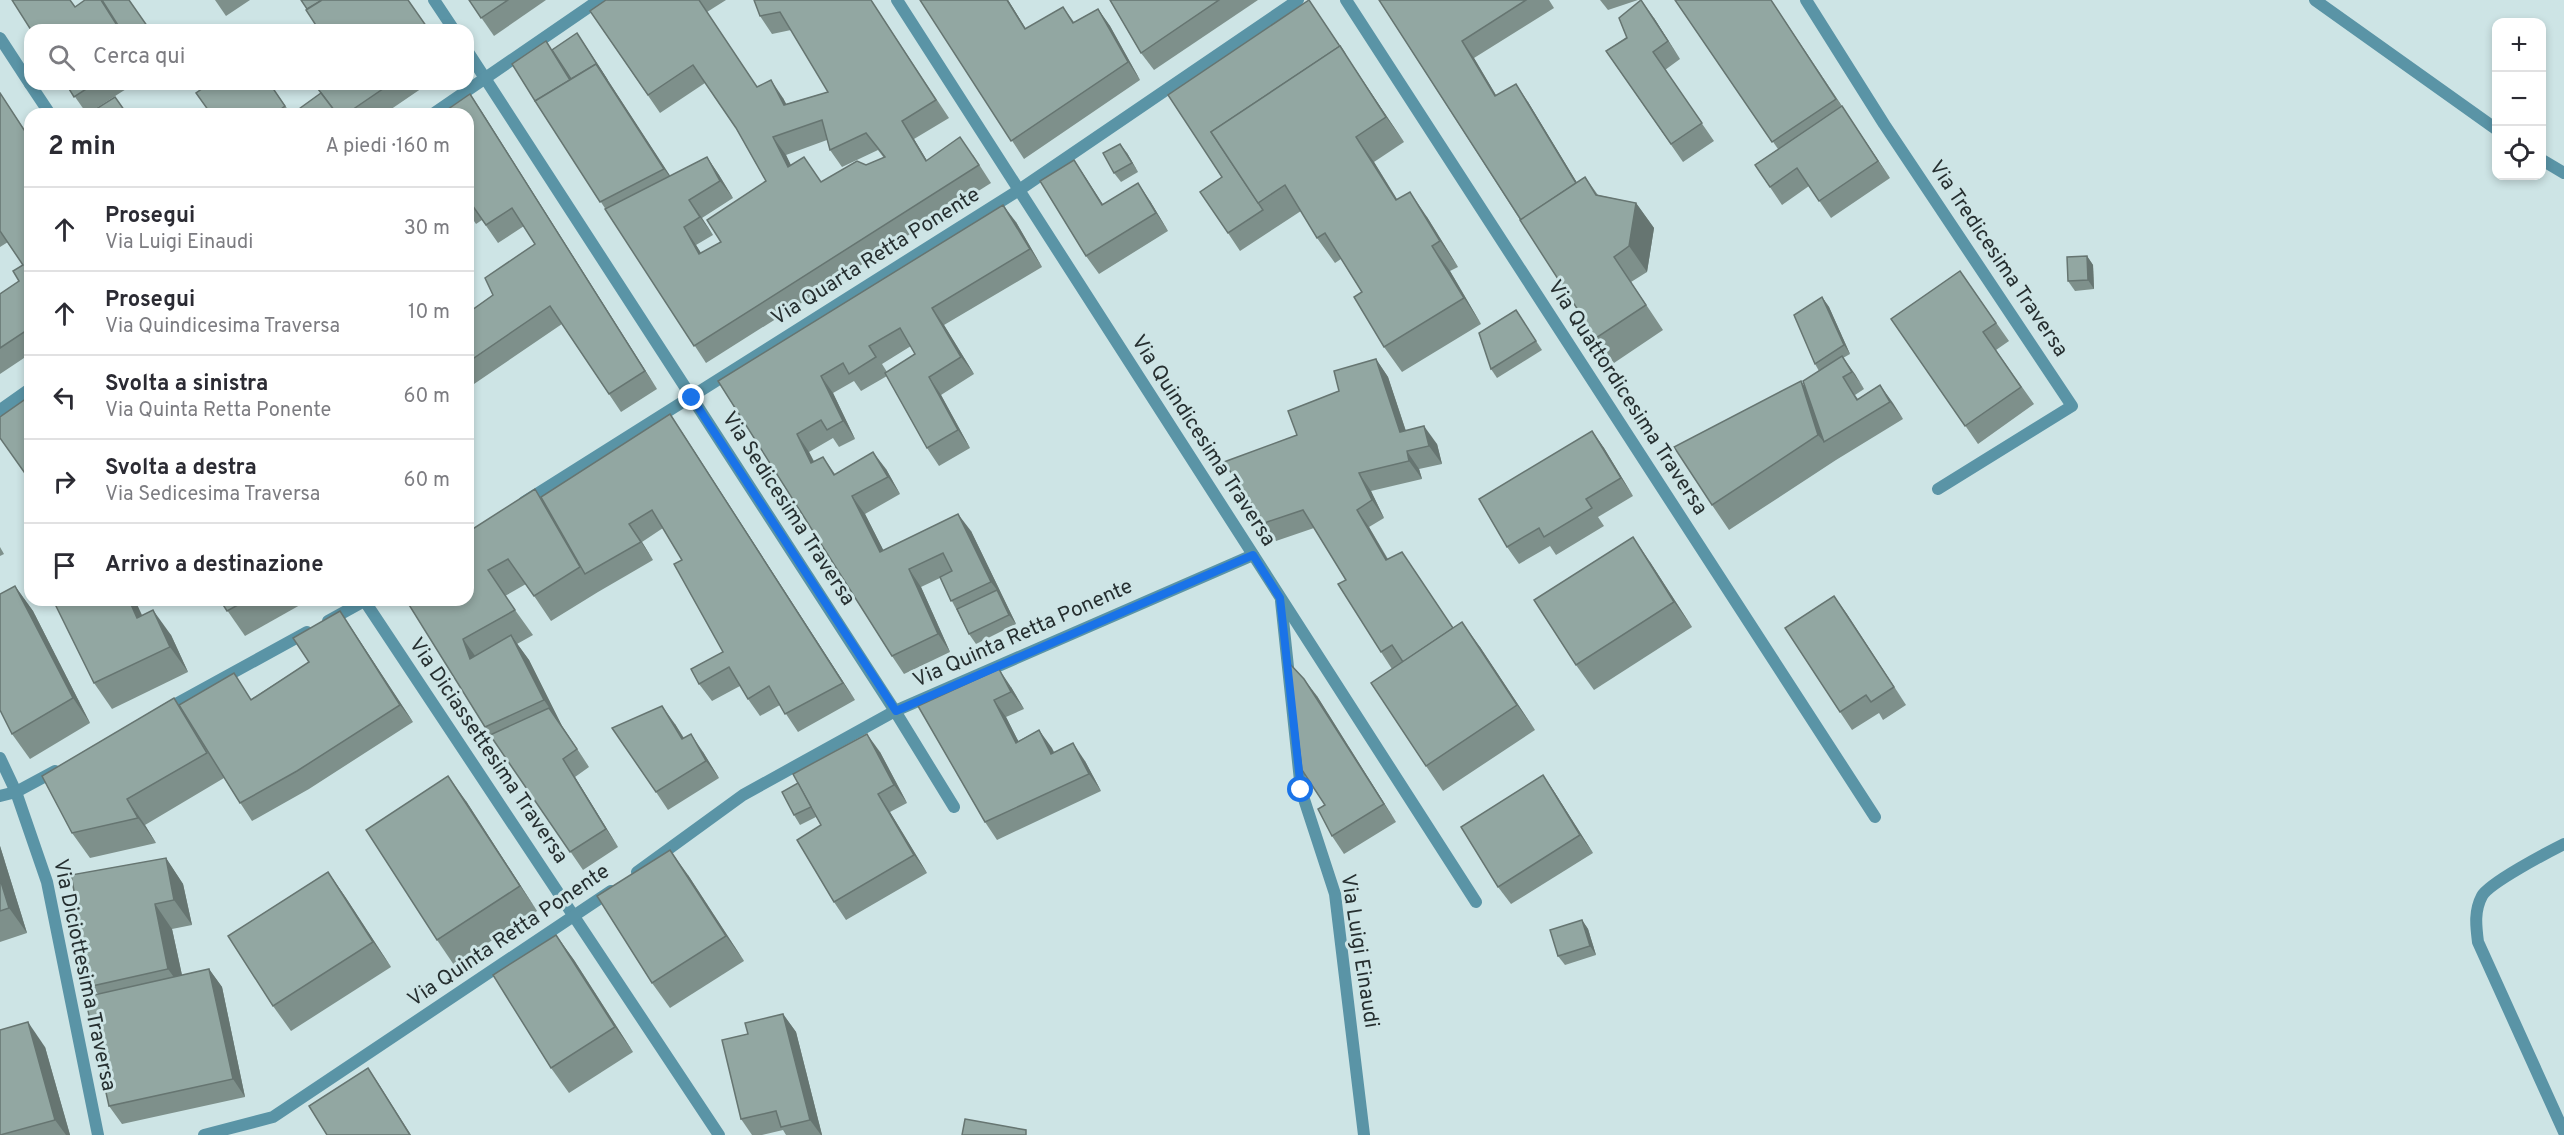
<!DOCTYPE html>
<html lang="it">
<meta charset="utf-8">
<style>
body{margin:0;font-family:Overpass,sans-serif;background:#f7f7f7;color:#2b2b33}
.controls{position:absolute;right:18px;top:18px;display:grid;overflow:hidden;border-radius:12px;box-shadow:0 3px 9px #0003}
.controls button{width:54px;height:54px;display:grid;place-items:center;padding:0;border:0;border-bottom:2px solid #e1e1e2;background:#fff;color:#2b2b33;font:30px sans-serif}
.stop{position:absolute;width:18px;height:18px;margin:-14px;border:4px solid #1a73e8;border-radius:50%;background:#fff}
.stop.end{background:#1a73e8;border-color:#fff;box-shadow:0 2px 6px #0008}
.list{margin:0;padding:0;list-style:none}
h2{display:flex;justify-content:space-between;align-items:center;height:78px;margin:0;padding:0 24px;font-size:26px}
h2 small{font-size:20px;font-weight:400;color:#7c7c81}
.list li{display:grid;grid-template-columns:39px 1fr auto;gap:18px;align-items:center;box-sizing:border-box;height:84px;padding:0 24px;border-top:2px solid #e1e1e2}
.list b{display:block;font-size:22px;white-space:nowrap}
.list p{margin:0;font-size:20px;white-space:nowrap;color:#7c7c81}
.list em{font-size:20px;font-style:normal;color:#7c7c81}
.icon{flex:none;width:33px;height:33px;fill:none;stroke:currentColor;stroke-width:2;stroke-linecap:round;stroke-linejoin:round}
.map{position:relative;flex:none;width:2564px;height:1135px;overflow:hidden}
.search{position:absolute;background:#fff;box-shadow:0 3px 9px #0003;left:24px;top:24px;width:450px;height:66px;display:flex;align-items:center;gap:15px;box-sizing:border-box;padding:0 21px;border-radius:18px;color:#7c7c81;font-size:22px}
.panel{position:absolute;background:#fff;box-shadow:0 3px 9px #0003;left:24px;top:108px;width:450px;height:498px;border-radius:18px}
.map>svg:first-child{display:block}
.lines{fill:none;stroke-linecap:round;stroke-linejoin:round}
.street{stroke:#5a94a6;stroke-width:12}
.wall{fill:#7e908b;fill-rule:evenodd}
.shaded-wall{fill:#667571}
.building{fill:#92a7a2;stroke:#667571;stroke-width:1.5;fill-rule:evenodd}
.route{stroke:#1a73e8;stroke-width:8}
.labels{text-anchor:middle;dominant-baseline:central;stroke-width:6;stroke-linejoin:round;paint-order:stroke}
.street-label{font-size:21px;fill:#262f30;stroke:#cde4e5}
</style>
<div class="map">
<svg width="2564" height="1135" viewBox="0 0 2564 1135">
<rect width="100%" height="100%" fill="#cde4e5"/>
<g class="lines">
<!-- street -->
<g class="street">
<polyline points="434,0 454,30"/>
<polyline points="897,0 1476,902"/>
<polyline points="1346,0 1875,817"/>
<polyline points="1806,0 1884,124 2072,406 1938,489"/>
<polyline points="2315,0 2496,129"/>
<polyline points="0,38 30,84"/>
<polyline points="468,52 895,711 954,807"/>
<polyline points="30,84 50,114"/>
<polyline points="433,114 599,0"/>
<polyline points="2542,160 2564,173"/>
<polyline points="0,410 30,389"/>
<polyline points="524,502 1019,190 1298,0"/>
<polyline points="364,600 719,1135"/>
<polyline points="1281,601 1301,790 1335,894 1364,1135"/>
<polyline points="328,621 366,600"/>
<polyline points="165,710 307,632"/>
<polyline points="0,758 16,792 47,882 98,1135"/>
<polyline points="0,796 16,792 55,771"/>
<path d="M2564,844c-16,8 -75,39 -82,52 -8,15 -6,30 -4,46l86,190"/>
<polyline points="637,872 743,795 895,711 1253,555"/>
<polyline points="204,1135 273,1117 611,891"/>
</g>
</g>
<!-- wall -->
<g class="wall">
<polygon points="215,0 250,0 226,16"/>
<polygon points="469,0 546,0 494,36"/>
<path d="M606,0h120l-19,12 50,75 26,11 3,6 42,-12 -37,-62 -19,4 -12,-18 -6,-16h117l78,118 -35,21 13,22 46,-6 18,28 -285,180 -171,-262 17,-51 31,-8 87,134 37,-19 12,18 14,23 -31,20 11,17 -17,10 5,8 20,-11 45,-61 -30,-53 -31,-45 -45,30 -70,-102zM827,140l3,10 12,17 36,-17 6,8 -18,7 -45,17 -30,-17 -5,-10z"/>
<polygon points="920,0 1008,0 1026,29 1063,7 1074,22 1098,9 1110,26 1140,80 1024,159"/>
<polygon points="1110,0 1258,0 1154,70 1141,53"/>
<polygon points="1379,0 1549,0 1554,8 1474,58 1496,95 1528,102 1577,183 1585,177 1598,195 1636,203 1654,228 1647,272 1631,282 1663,330 1614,363 1596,338"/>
<polygon points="1600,0 1638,0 1608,10"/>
<polygon points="1675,0 1771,0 1890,178 1831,218 1809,186 1782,205 1755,165 1778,149"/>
<polygon points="1321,18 1404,142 1374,162 1397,199 1427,217 1458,267 1450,271 1481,324 1402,372 1384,347 1362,292 1341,259 1335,263 1317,238 1301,211 1240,251 1228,233 1222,177"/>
<polygon points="1654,18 1680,59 1665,70 1714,141 1683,162 1606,51"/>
<polygon points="66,84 134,84 87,114"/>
<polygon points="270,84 291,114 211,114"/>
<polygon points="316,84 428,84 384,114 292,114 321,93"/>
<polygon points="0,93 30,138 30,354 0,374 0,294 19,281 23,265 8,242 0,247"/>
<polygon points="470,94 482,112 657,389 621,412 562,324 474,384 468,375 468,311 469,312 493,295 535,244 524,226 498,243 482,220 476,224 468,212 468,114"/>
<polygon points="1127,153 1138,172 1121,182 1114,173"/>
<polygon points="1074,160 1103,205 1150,201 1168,231 1099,274 1086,256"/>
<path d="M1016,222l26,45 -98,58 30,49 -33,21 29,53 -31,18 -12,-18 -40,-72 -26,15 -7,-10 -21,12 22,46 -16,8 -6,-9 -24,14 5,9 9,-4 12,17 51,-5 14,25 -35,20 18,36 88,-19 45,93 -40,20 -7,-10 -29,-56 -19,9 29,65 -46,22 -12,-18 -174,-275zM911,346l4,8 -28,18 -5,-8z"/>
<polygon points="468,255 472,261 468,263"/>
<polygon points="2087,256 2093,265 2094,289 2075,291 2068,281"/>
<polygon points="1960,271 2009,341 1996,350 2034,404 1978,444 1891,319"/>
<polygon points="1822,297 1829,307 1850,354 1843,358 1864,389 1855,395 1858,399 1880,385 1903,419 1836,460 1729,530 1712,505 1801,381 1805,388 1819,371 1815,364"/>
<polygon points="1516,310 1542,350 1497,378 1491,369"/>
<polygon points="1376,359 1388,377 1406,431 1437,444 1442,464 1419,469 1422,479 1371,491 1384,518 1369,527 1388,559 1414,570 1453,628 1480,647 1535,730 1443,791 1426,766 1392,669 1381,652 1346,580 1314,528 1276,541 1264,523 1339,391"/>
<polygon points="1592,431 1604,448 1633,496 1598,517 1604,526 1556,555 1550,546 1519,564 1507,547"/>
<polygon points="682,432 855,700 798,732 780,705 760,716 748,699 740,686 712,701 699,684 723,652 682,560 663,528 642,542 653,560 598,592 551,621 526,584 505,596 533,635 517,644 529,660 562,726 589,767 575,777 618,847 583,870 485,727 406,600 468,532 541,497"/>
<polygon points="0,547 4,554 0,556"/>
<polygon points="1650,562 1692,627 1594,690 1576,665"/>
<polygon points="15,586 33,611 90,723 30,759 12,734"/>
<polygon points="1834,596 1906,705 1883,720 1879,713 1852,730 1840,712"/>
<polygon points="220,600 309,600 245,636"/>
<polygon points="340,611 413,722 309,789 252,821 224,778 145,825 156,843 90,858 72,833 174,698 179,705 251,699 309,662"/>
<polygon points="142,615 171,635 188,672 112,709 94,683"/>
<polygon points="1011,687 1024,709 1006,717 1018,741 1039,730 1054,753 1085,761 1101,791 997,840 985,822 918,706"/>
<polygon points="1317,696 1396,822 1344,854 1332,836 1325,805"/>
<polygon points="675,724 684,738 703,752 719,778 668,810 656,792"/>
<polygon points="880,752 907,803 890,812 927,873 846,920 834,902 821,825 816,817 800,825 794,815"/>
<polygon points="1543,775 1555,793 1593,853 1511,904 1498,887"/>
<polygon points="466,801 537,911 454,965 437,940"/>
<polygon points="0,846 27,933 0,942"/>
<polygon points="166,858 183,884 192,925 172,929 182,975 209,969 222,987 245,1097 122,1124 109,1106 98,994 92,986"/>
<polygon points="328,872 346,898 391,967 291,1031 273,1006"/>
<polygon points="688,875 744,961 670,1008 652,983"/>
<polygon points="1582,920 1588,929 1596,955 1565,965 1558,956"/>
<polygon points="556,935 574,960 633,1052 569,1093 551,1068"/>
<polygon points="783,1014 796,1032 822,1135 786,1135 783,1130 762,1135 752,1135 741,1119"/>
<polygon points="45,1047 70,1135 0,1135"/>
</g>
<!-- shaded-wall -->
<g class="shaded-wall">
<polygon points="1007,0 1008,0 1037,47 1025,29"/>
<polygon points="1309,0 1357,72 1404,142 1386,117"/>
<polygon points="1641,0 1654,18 1680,59 1668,41"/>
<polygon points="1771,0 1890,178 1878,161"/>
<polygon points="1098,9 1110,26 1140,80 1128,62"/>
<polygon points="1462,41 1474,58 1507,114 1495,96"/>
<polygon points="583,42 682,194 664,169 596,64"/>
<polygon points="771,80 783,98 796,122 784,105"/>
<polygon points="1516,84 1528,102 1593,209 1580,191"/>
<polygon points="470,94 482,112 657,389 645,371"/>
<polygon points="902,121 914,139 938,179 926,161"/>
<polygon points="773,137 786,155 800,185 788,167"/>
<polygon points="1356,137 1374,162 1413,226 1396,200"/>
<polygon points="1120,144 1127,153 1138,172 1132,163"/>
<polygon points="707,157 719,175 733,198 720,181"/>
<polygon points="1074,160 1086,178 1115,223 1102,205"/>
<polygon points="1138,183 1150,201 1168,231 1156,213"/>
<polygon points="1410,192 1427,217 1458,267 1440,241"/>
<polygon points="689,200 702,218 713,235 700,217"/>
<polygon points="1636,203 1654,228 1647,272 1629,246"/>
<polygon points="1003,205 1016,222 1042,267 1030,249"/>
<polygon points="684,227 696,245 712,271 699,254"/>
<polygon points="1432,246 1450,271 1481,324 1464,298"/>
<polygon points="2087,256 2093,265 2094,289 2088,280"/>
<polygon points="1822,297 1829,307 1850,354 1844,345"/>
<polygon points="932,308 944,325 974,374 961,357"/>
<polygon points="1842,356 1855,374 1864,389 1852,372"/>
<polygon points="1376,359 1388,377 1412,450 1400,432"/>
<polygon points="821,376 833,393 855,439 843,421"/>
<polygon points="929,377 941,395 970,448 958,430"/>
<polygon points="1801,381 1818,407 1824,442 1818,435"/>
<polygon points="1880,385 1893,403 1903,419 1890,402"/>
<polygon points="670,414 682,432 855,700 843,683"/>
<polygon points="1424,426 1437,444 1442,464 1429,446"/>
<polygon points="1592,431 1604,448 1633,496 1621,478"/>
<polygon points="797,434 809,452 823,481 811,463"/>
<polygon points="1407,451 1419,469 1422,479 1409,461"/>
<polygon points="873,452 886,469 900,494 888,477"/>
<polygon points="1359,473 1371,491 1384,518 1372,500"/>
<polygon points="852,496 865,514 893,569 880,552"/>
<polygon points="1357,510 1369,527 1398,578 1386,560"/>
<polygon points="958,514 971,531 1016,624 1009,615 997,590 991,582"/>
<polygon points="629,524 642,542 653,560"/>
<polygon points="1633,537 1650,562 1692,627 1674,602"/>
<polygon points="909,569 921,587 950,652 938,634"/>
<polygon points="15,586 33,611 90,723 73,698"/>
<polygon points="1834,596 1847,614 1906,705 1894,687"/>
<polygon points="129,600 135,600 155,643 137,618"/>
<polygon points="153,610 171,635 188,672 170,647"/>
<polygon points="340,611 352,629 413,722 400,705"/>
<polygon points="1462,622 1480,647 1535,730 1517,705"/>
<polygon points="511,635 529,660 562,726 589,767 544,700"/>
<polygon points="463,639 481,664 470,659"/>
<polygon points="999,669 1011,687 1024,709 1011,692"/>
<polygon points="1304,679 1317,696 1396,822 1384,804"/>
<polygon points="994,700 1006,717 1028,760 1016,743"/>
<polygon points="662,706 675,724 695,757 682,739"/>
<polygon points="1039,730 1052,748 1064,772 1051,754"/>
<polygon points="691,734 703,752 719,778 706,761"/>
<polygon points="867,734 880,752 907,803 894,785"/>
<polygon points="1073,743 1085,761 1101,791 1089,774"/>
<polygon points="563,759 575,777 618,847 606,829"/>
<polygon points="1543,775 1555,793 1593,853 1580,835"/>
<polygon points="448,776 466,801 537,911 520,886"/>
<polygon points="878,794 890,812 927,873 914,855"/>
<polygon points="127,799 145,825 156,843 138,818"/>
<polygon points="0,846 27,933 9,908 0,879"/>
<polygon points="670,850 688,875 744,961 726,936"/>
<polygon points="166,858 183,884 192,925 174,900"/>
<polygon points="328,872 346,898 391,967 373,942"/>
<polygon points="155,904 172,929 186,994 168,969"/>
<polygon points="1582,920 1588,929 1596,955 1590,946"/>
<polygon points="556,935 574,960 633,1052 615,1027"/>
<polygon points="209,969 222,987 245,1097 233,1079"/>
<polygon points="783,1014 796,1032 822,1135 821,1135 810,1120"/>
<polygon points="28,1022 45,1047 70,1135 66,1135 55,1120"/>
<polygon points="368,1068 380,1086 411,1135 410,1135"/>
</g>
<!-- building -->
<g class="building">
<polygon points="12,0 70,0 75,7 85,0 101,0 120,30 31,30"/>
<polygon points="102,0 129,0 150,30 121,30"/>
<polygon points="301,0 322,0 307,9"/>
<polygon points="322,0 408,0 429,30 319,30 306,10"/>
<polygon points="469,0 508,0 481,18"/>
<path d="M606,0h93l58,87 14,-7 13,25 44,-13 -48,-80 -20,4 -6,-16h117l65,100 -34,21 24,40 34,-24 19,28 -285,181 -89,-137 102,-52 13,24 -31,19 11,17 -16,10 15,27 22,-12 -14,-22 59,-39 -30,-53 -43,-63 -45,30 -58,-84zM822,120l8,30 36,-17 19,24 -19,8 -9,-4 -36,21 -17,-25 -16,10 -15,-30z"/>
<polygon points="920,0 1007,0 1025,29 1063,7 1073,23 1098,9 1128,62 1011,141"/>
<polygon points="1110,0 1219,0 1141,53"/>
<polygon points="1309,0 1345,54 1340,46 1211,132 1263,210 1228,233 1200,192 1222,177 1168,95"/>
<polygon points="1379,0 1526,0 1462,41 1495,96 1516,84 1576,183 1521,220"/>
<polygon points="1641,0 1668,41 1653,52 1702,123 1671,144 1606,51 1627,38 1619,18"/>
<polygon points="1675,0 1771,0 1836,99 1772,142"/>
<polygon points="577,33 607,80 596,64 571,79 552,50"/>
<polygon points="546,41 570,80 535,101 512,64"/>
<polygon points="1340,46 1386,117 1356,137 1396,200 1410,192 1440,241 1432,246 1464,298 1384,347 1354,297 1362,292 1325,233 1317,238 1285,185 1258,203 1211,132"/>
<polygon points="596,64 664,169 600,202 535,101"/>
<polygon points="66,84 94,84 74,97"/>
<polygon points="209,84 270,84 285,106 274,114 211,114 196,93"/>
<polygon points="316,84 390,84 346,114 337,114 315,85"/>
<polygon points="0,93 30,139 30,328 0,348 0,294 19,281 13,271 23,265 0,231"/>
<polygon points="321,93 337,114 292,114"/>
<polygon points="470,94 645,371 609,394 550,306 468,362 468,313 493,295 485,278 535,244 512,208 486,225 470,202 468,204 468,114 441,114"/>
<polygon points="115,97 127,114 88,114"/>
<polygon points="1842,106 1878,161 1819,201 1797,168 1770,187 1755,165"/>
<polygon points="1120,144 1132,163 1114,173 1103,153"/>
<polygon points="1074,160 1102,205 1138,183 1156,213 1086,256 1040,181"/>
<polygon points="1585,177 1596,195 1636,203 1629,246 1614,257 1646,305 1596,338 1520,220"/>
<polygon points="1003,205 1030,249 932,308 961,357 929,377 958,430 927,448 885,373 915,354 900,328 869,346 876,357 849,374 843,363 821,376 843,421 827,430 821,420 797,434 811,463 823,457 834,475 873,452 888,477 852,496 880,552 958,514 991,582 951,601 940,577 952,571 943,553 909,569 938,634 892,656 718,381"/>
<polygon points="2087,256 2088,280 2068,281 2067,257"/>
<polygon points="1960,271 1996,323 1983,332 2021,387 1965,426 1891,319"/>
<polygon points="1822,297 1844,345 1815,364 1794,315"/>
<polygon points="1516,310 1536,341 1491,369 1479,333"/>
<polygon points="1842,356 1852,372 1843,377 1857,400 1880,385 1890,402 1824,442 1803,381"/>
<polygon points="1376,359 1400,432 1424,426 1429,446 1407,451 1409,461 1359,473 1372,500 1357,510 1386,560 1402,552 1453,628 1403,662 1392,645 1381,652 1338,584 1346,580 1303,510 1264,523 1224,462 1297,435 1288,411 1339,391 1334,371"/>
<polygon points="1801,381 1818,435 1712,505 1674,447"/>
<polygon points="30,396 30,479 29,479 0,438 0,417"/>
<polygon points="670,414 843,683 785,714 769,686 748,699 729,667 699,684 691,669 723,652 674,564 682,560 652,510 629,524 641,542 585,574 541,497"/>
<polygon points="1592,431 1621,478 1586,499 1592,508 1544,537 1539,528 1507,547 1479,499"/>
<polygon points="535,489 580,567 534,596 508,559 488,570 515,610 463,639 470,659 511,635 544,700 485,727 406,600 468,600 468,532"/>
<polygon points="1633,537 1674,602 1576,665 1534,600"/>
<polygon points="15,586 73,698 12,734 0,710 0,594"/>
<polygon points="997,590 1009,615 969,634 957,609"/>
<polygon points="1834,596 1894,687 1871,702 1866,695 1840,712 1785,628"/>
<polygon points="53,600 129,600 137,618 153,610 170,647 94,683"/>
<polygon points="220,600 247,600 227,611"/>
<polygon points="340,611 400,705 297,771 240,803 179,705 234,673 251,700 309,662 293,638"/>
<polygon points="1462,622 1517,705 1426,766 1371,683"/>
<polygon points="1289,663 1304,679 1384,804 1332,836 1318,809 1325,805 1302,770"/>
<polygon points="999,669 1011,692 994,700 1016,743 1039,730 1051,754 1073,743 1089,774 985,822 918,706"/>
<polygon points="174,698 207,753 127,799 138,818 72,833 42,776"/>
<polygon points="662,706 682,739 691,734 706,761 656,792 612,728"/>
<polygon points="549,708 577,749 563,759 606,829 570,852 490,735"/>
<polygon points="867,734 894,785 878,794 914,855 834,902 797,840 821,825 793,774"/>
<polygon points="1543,775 1580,835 1498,887 1461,827"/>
<polygon points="448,776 520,886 437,940 366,830"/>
<polygon points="798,783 811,807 794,815 782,792"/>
<polygon points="670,850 726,936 652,983 597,896"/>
<polygon points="166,858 174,900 155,904 168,969 92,986 71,875"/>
<polygon points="328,872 373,942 273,1006 228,936"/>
<polygon points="0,879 9,908 0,911"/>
<polygon points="1582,920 1590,946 1558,956 1550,930"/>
<polygon points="556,935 615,1027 551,1068 493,975"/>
<polygon points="209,969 233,1079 109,1106 85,997"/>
<polygon points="783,1014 810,1120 781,1127 776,1111 741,1119 722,1040 748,1034 745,1023"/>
<polygon points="28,1022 55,1120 0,1135 0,1030"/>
<polygon points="368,1068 410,1135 327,1135 309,1106"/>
<polygon points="965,1119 1026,1130 1026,1135 962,1135"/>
</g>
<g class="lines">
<!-- route -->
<polyline class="route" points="692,398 896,711 1253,555 1280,598 1301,790"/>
</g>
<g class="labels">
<!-- street labels -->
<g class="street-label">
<text transform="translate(876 257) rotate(-32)">Via Quarta Retta Ponente</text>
<text transform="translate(1998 259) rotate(56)">Via Tredicesima Traversa</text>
<text transform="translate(1627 398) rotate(57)">Via Quattordicesima Traversa</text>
<text transform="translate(1203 441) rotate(57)">Via Quindicesima Traversa</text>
<text transform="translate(788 509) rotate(57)">Via Sedicesima Traversa</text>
<text transform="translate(1023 634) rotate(-24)">Via Quinta Retta Ponente</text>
<text transform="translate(488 751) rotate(56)">Via Diciassettesima Traversa</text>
<text transform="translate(509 936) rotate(-34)">Via Quinta Retta Ponente</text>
<text transform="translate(1359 951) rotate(81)">Via Luigi Einaudi</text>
<text transform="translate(84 975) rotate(78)">Via Diciottesima Traversa</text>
</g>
</g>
</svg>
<div class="controls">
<button>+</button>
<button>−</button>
<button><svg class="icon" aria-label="locate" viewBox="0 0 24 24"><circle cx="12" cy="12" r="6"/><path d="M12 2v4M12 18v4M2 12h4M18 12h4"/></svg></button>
</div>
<div class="stop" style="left:1301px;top:790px"></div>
<div class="stop end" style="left:692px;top:398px"></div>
<div class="search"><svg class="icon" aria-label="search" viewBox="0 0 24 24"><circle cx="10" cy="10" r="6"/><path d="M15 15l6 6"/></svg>Cerca qui</div>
<section class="panel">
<h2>2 min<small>A piedi · 160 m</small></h2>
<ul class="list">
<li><svg class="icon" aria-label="ahead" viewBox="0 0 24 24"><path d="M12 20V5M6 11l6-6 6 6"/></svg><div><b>Prosegui</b><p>Via Luigi Einaudi</p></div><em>30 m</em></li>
<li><svg class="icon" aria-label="ahead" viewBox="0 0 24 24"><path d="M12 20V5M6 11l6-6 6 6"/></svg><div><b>Prosegui</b><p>Via Quindicesima Traversa</p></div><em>10 m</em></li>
<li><svg class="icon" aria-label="left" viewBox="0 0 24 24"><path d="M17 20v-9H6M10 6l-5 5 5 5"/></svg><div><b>Svolta a sinistra</b><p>Via Quinta Retta Ponente</p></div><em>60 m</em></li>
<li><svg class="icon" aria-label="right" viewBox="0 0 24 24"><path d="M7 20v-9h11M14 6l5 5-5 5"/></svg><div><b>Svolta a destra</b><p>Via Sedicesima Traversa</p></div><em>60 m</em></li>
<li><svg class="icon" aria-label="arrive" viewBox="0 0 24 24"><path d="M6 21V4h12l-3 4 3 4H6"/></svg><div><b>Arrivo a destinazione</b></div></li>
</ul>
</section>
</div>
